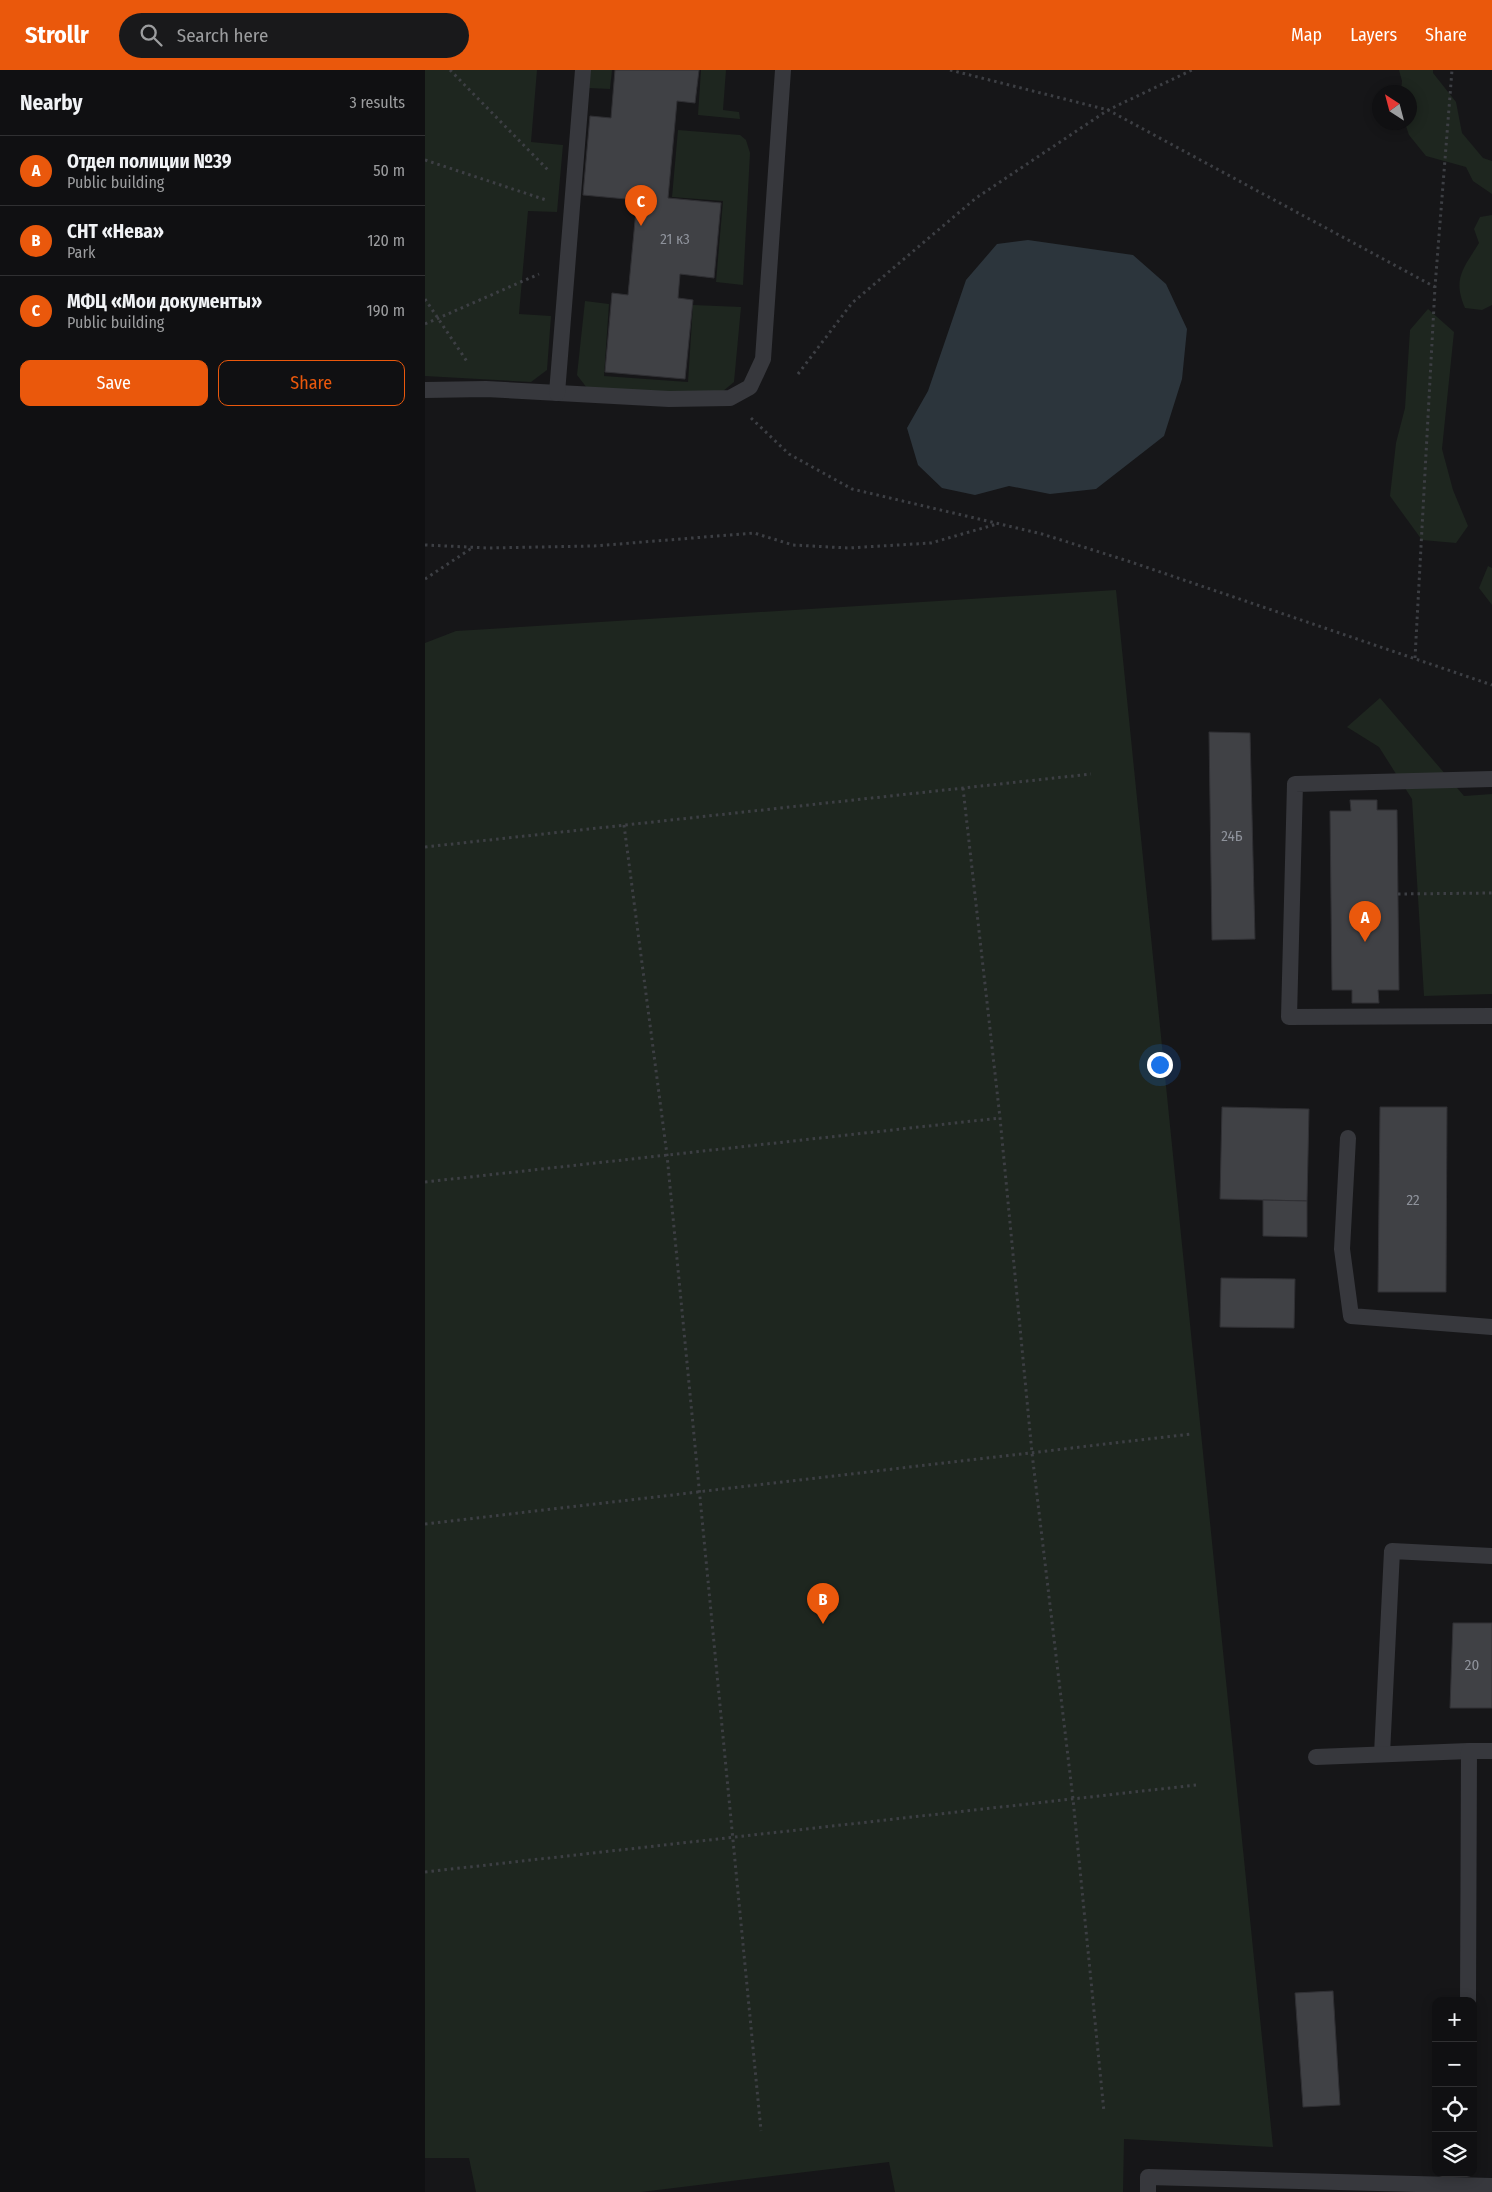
<!DOCTYPE html>
<meta charset="utf-8">
<style>
body{margin:0;font-family:"Fira Sans Condensed",sans-serif;background:#19191b;color:#f1f3f6}
.controls{position:absolute;right:15px;bottom:15px;display:grid;overflow:hidden;border-radius:10px;box-shadow:0 2px 12px #0003}
.controls button{width:45px;height:45px;display:grid;place-items:center;padding:0;border:0;border-bottom:1px solid #303032;background:#101012;color:#f1f3f6;font:25px sans-serif}
.compass{position:absolute;left:947px;top:15px;width:45px;height:45px;border-radius:50%;background:#101012;box-shadow:0 2px 12px #0003;rotate:324deg}
.you{position:absolute;left:734px;top:994px;width:18px;height:18px;margin:-12px;border:4px solid #fff;border-radius:50%;background:#1a73e8;box-shadow:0 0 0 8px #1a73e833}
.badge{display:grid;place-items:center;width:32px;height:32px;border-radius:50%;background:#ea580c;color:#fff;font-size:16px;font-weight:700}
.pin{position:absolute;translate:-50% -41px;filter:drop-shadow(0 1px 2px #0008)}
.pin::after{content:'';position:absolute;top:26px;width:18px;height:15px;background:inherit;clip-path:polygon(0 0,100% 0,50% 100%)}
.list{margin:0;padding:0;list-style:none}
h2{display:flex;justify-content:space-between;align-items:center;height:65px;margin:0;padding:0 20px;font-size:21px}
h2 small{font-size:16px;font-weight:400;color:#9c9d9f}
.list li{display:grid;grid-template-columns:32px 1fr auto;gap:15px;align-items:center;box-sizing:border-box;height:70px;padding:0 20px;border-top:1px solid #303032}
.list b{display:block;font-size:19px;white-space:nowrap}
.list p{margin:0;font-size:16px;white-space:nowrap;color:#9c9d9f}
.list em{font-size:16px;font-style:normal;color:#9c9d9f}
.actions{display:flex;gap:10px;padding:15px 20px}
.actions a{flex:1;padding:11px 0;border:1px solid #ea580c;border-radius:10px;text-align:center;font-size:18px;color:#ea580c}
.actions .main{background:#ea580c;color:#fff}
.icon{flex:none;width:28px;height:28px;fill:none;stroke:currentColor;stroke-width:2;stroke-linecap:round;stroke-linejoin:round}
.map{position:relative;flex:none;width:1067px;height:2122px;overflow:hidden}
header{display:flex;align-items:center;gap:30px;box-sizing:border-box;height:70px;padding:0 25px;background:#ea580c;color:#fff}
header strong{font-size:24px}
nav{display:flex;gap:28px;margin-inline-start:auto;font-size:18px}
.search{width:350px;height:45px;background:#19191b;display:flex;align-items:center;gap:12px;box-sizing:border-box;padding:0 18px;border-radius:28px;color:#9c9d9f;font-size:19px}
main{display:flex}
aside{flex:1;background:#101012}
.map>svg:first-child{display:block}
.green{fill:#1e261f}
.water{fill:#2c353c}
.building{fill:#404145;stroke:#303034}
.lines{fill:none;stroke-linecap:round;stroke-linejoin:round}
.path{stroke:#3d3f44;stroke-width:3;stroke-dasharray:2.5 4;stroke-linecap:butt}
.service{stroke:#37383d;stroke-width:16}
.labels{text-anchor:middle;dominant-baseline:central;stroke-width:4;stroke-linejoin:round;paint-order:stroke}
.number-label{font-size:15px;fill:#8e929b}
</style>
<header>
<strong>Strollr</strong>
<div class="search"><svg class="icon" aria-label="search" viewBox="0 0 24 24"><circle cx="10" cy="10" r="6"/><path d="M15 15l6 6"/></svg>Search here</div>
<nav><a>Map</a><a>Layers</a><a>Share</a></nav>
</header>
<main>
<aside>
<h2>Nearby<small>3 results</small></h2>
<ul class="list">
<li><span class="badge">A</span><div><b>Отдел полиции №39</b><p>Public building</p></div><em>50 m</em></li>
<li><span class="badge">B</span><div><b>СНТ «Нева»</b><p>Park</p></div><em>120 m</em></li>
<li><span class="badge">C</span><div><b>МФЦ «Мои документы»</b><p>Public building</p></div><em>190 m</em></li>
</ul>
<div class="actions"><a class="main">Save</a><a>Share</a></div>
</aside>
<div class="map">
<svg width="1067" height="2122" viewBox="0 0 1067 2122">
<rect width="100%" height="100%" fill="#161618"/>
<!-- green -->
<g class="green">
<polygon points="0,0 112,0 106,72 138,75 132,142 103,141 94,244 126,246 122,300 106,312 0,306"/>
<polygon points="165,0 187,0 185,19 164,18"/>
<polygon points="276,0 301,0 298,40 314,42 315,49 273,45"/>
<polygon points="974,0 1008,0 1008,3 1031,32 1037,63 1058,88 1067,91 1067,124 1048,111 1041,97 1001,86 984,65 980,53 984,52 984,22 976,22 977,11"/>
<polygon points="253,60 315,65 321,70 325,83 318,215 291,212 298,131 247,127"/>
<path d="M1067,145v90l-10,5 -17,-2c-13,-30 -1,-40 14,-65l-5,-14 6,-12z"/>
<polygon points="160,231 184,234 179,306 263,312 268,235 316,237 309,312 292,326 162,318 152,305"/>
<polygon points="1003,239 1029,262 1017,379 1028,420 1043,456 1031,473 997,470 965,426 971,373 980,338 985,260"/>
<polygon points="1063,496 1067,498 1067,535 1054,518"/>
<polygon points="691,520 848,2077 699,2069 698,2122 470,2122 464,2092 216,2122 51,2122 44,2088 0,2088 0,573 31,561"/>
<polygon points="955,628 1039,726 1067,724 1067,924 999,926 987,729 954,677 922,657"/>
</g>
<!-- water -->
<polygon class="water" points="603,170 708,185 741,214 762,259 757,309 739,366 671,419 625,424 584,416 550,425 517,418 493,395 482,358 503,321 541,210 572,174"/>
<!-- building -->
<g class="building">
<polygon points="190,0 274,0 270,33 252,31 243,128 296,133 289,208 255,204 253,228 268,230 260,309 180,302 187,223 203,225 212,130 158,125 165,46 186,48"/>
<polygon points="784,662 825,663 830,869 787,870"/>
<polygon points="925,730 952,730 952,740 972,740 974,920 953,920 954,933 927,933 927,920 907,920 905,741 926,741"/>
<polygon points="797,1037 884,1039 882,1131 795,1129"/>
<polygon points="955,1037 1022,1037 1021,1222 953,1222"/>
<polygon points="838,1130 882,1131 882,1167 838,1166"/>
<polygon points="796,1208 870,1209 869,1258 795,1257"/>
<polygon points="1028,1553 1067,1553 1067,1638 1025,1638"/>
<polygon points="908,1921 915,2035 878,2037 870,1923"/>
</g>
<g class="lines">
<!-- path -->
<g class="path">
<polyline points="25,0 124,101"/>
<polyline points="525,0 683,40 1010,217"/>
<polyline points="0,90 121,130"/>
<polyline points="0,229 43,293"/>
<polyline points="0,254 114,204"/>
<polyline points="373,304 427,233 551,128 683,40 767,0"/>
<polyline points="326,348 364,384 427,419 617,464 703,491 1067,615"/>
<polyline points="0,475 63,478 169,476 329,463 368,475 423,478 506,473 572,454"/>
<polyline points="0,509 47,478"/>
<polyline points="990,588 1010,217 1027,0"/>
<polyline points="538,718 575,1048 607,1383 648,1729 679,2042"/>
<polyline points="199,755 242,1085 336,2061"/>
<polyline points="0,777 666,704"/>
<polyline points="973,824 1067,823"/>
<polyline points="0,1112 575,1048"/>
<polyline points="0,1454 766,1364"/>
<polyline points="0,1802 771,1715"/>
</g>
<!-- service -->
<g class="service">
<polyline points="0,320 61,319 244,329 305,328 325,317 338,289 358,0"/>
<polyline points="132,323 158,0"/>
<polyline points="1067,709 870,714 864,947 1067,946"/>
<polyline points="923,1068 917,1179 926,1246 1067,1257"/>
<polyline points="957,1684 967,1481 1067,1486"/>
<polyline points="891,1687 1044,1681"/>
<polyline points="1043,1931 1044,1681 1067,1681"/>
<polyline points="723,2122 723,2107 1067,2116"/>
</g>
</g>
<g class="labels">
<!-- number labels -->
<g class="number-label">
<text x="250" y="169">21 к3</text>
<text x="807" y="766">24Б</text>
<text x="988" y="1130">22</text>
<text x="1047" y="1595">20</text>
</g>
</g>
</svg>
<div class="controls">
<button>+</button>
<button>−</button>
<button><svg class="icon" aria-label="locate" viewBox="0 0 24 24"><circle cx="12" cy="12" r="6"/><path d="M12 2v4M12 18v4M2 12h4M18 12h4"/></svg></button>
<button><svg class="icon" aria-label="layers" viewBox="0 0 24 24"><path d="M12 4l9 5-9 5-9-5zM3 14l9 5 9-5"/></svg></button>
</div>
<svg class="compass" viewBox="-18 -18 36 36"><path d="M0-13l5 13h-10z" fill="#e53935"/><path d="M0 13l5-13h-10z" fill="#9c9d9f"/></svg>
<div class="you"></div>
<div class="pin badge" style="left:940px;top:872px">A</div>
<div class="pin badge" style="left:398px;top:1554px">B</div>
<div class="pin badge" style="left:216px;top:156px">C</div>
</div>
</main>
